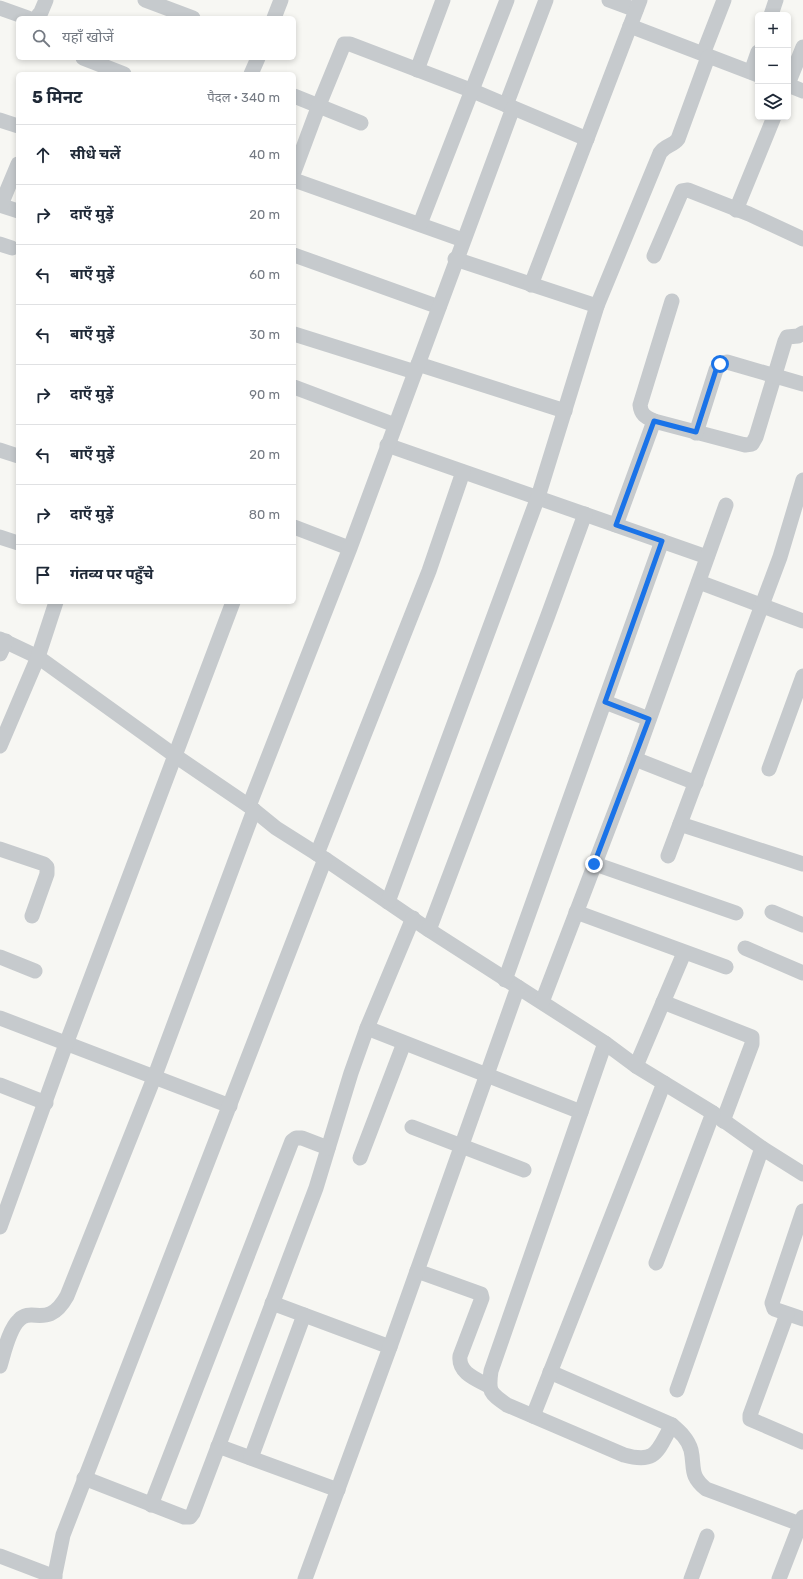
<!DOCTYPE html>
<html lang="hi">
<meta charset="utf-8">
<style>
body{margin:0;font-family:Rubik,"Noto Sans Devanagari",sans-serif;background:#f2f2f3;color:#1f2937}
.controls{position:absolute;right:12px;top:12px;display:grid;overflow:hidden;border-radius:6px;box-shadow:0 2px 6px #0003}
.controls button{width:36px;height:36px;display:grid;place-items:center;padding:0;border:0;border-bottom:1px solid #e0e1e3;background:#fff;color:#1f2937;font:20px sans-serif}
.stop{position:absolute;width:12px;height:12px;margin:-9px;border:3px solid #1a73e8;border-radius:50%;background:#fff}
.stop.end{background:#1a73e8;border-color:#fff;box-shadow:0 1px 4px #0008}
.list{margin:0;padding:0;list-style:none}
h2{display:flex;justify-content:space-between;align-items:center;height:52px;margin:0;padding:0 16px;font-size:17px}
h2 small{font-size:13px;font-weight:400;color:#747a83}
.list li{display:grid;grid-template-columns:26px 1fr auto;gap:12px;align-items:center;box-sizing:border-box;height:60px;padding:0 16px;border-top:1px solid #e0e1e3}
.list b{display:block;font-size:15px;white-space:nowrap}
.list em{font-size:13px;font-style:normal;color:#747a83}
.icon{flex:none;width:22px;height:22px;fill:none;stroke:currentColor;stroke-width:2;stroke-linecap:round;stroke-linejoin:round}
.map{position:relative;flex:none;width:803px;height:1579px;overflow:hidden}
.search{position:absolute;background:#fff;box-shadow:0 2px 6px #0003;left:16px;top:16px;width:280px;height:44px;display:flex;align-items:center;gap:10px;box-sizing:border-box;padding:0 14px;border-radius:6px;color:#747a83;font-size:15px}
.panel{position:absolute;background:#fff;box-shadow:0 2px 6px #0003;left:16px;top:72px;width:280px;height:532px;border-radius:6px}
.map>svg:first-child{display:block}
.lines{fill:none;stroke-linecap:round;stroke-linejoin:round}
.minor{stroke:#c6cacd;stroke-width:15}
.route{stroke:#1a73e8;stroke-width:5}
</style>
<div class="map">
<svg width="803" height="1579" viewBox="0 0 803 1579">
<rect width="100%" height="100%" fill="#f7f7f3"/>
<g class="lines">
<!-- minor -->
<g class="minor">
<polyline points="145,0 193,18"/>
<polyline points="609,0 636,10"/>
<polyline points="0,8 28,18"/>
<polyline points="771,15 776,0"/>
<polyline points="36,18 41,12 46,0"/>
<polyline points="274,18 281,0"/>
<polyline points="630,26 758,75"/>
<polyline points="703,54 724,0"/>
<polyline points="83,58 124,74"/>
<polyline points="417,70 443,0"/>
<polyline points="751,72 758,52"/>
<polyline points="251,74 258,58"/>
<polyline points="788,84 803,47"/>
<polyline points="788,85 803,91"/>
<polyline points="294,96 361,123"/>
<polyline points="506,105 546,0"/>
<polyline points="0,120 18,126"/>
<polyline points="294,172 319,105 344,44 350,44 473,91 587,139"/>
<polyline points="294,180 463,240"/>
<polyline points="0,205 18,211"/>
<polyline points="1,205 18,164"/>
<polyline points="736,210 774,117"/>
<polyline points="420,224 507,0"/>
<polyline points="0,244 12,248"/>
<polyline points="294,255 439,307"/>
<polyline points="654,256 682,191 688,190 749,214 803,239"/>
<polyline points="455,259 597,306"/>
<polyline points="531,285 640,0"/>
<polyline points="294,334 415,372"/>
<polyline points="418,364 565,411"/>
<polyline points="294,387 395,425"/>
<polyline points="654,421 745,445 752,444 756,437 785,341 787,337 798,336 803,333"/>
<polyline points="696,433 716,370 720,364 727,362 803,384"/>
<polyline points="387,445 707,557"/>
<polyline points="0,450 18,456"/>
<path d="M616,525l38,-104c-8,-4 -13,-6 -14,-16l32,-104"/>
<polyline points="294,527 349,548"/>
<polyline points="0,537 18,543"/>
<polyline points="699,582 803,621"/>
<polyline points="0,639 38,657 174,755 249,806 276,828 325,859 429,930 605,1043 636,1066 713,1113 762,1148 803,1174"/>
<polyline points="0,654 6,641"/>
<polyline points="605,702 649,719"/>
<polyline points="0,746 38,657 56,602"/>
<polyline points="635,759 696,783"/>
<polyline points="769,769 803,676"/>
<path d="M249,806c33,-86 68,-172 101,-258 55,-147 108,-294 163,-440"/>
<polyline points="680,824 803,864"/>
<polyline points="0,849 44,864 47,867 47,874 32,916"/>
<polyline points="317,854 429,571 463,472"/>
<polyline points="668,856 780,557 803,480"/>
<polyline points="595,864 736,913"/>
<path d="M388,902l150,-405 59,-191 63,-153c5,-8 13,-7 18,-14l30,-82"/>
<polyline points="576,912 726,967"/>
<polyline points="772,912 803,925"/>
<polyline points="429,930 547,618 585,514"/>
<polyline points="745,948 803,973"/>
<polyline points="0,957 35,971"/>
<polyline points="505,980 662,541"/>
<polyline points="542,1002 635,759 726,505"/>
<polyline points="663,1002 752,1037 752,1044 723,1121"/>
<polyline points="0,1018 230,1106"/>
<polyline points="367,1028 581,1112"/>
<path d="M605,1043l-114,328c-3,21 -1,22 16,34l117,50c33,9 33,-4 48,-30"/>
<polyline points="636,1066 684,953"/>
<polyline points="0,1085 46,1103"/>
<polyline points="412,1127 524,1170"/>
<polyline points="360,1158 404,1043"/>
<polyline points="803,1211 772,1303 774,1309 803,1319"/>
<polyline points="0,1227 66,1044 233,602"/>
<polyline points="656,1263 713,1113"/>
<path d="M417,1271l64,23 1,4 -22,58c-2,17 16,23 29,30"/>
<polyline points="272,1303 390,1347"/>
<polyline points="787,1314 750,1415 750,1419 803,1442"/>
<path d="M0,1366c4,-13 9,-37 19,-46 13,-14 29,10 48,-24l87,-218 100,-268"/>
<path d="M550,1372l122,53c8,7 16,14 19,25 4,18 -2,25 15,39l94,35"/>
<polyline points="677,1390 762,1148"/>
<polyline points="533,1416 664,1083"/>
<polyline points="218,1446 338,1490"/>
<polyline points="251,1458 304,1315"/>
<polyline points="84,1478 184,1517 190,1517 193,1513 316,1188 351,1073 367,1028 413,918"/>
<polyline points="151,1505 292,1141 296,1138 302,1138 328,1148"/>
<polyline points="0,1556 55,1577"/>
<polyline points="54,1579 63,1535 325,859"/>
<polyline points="305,1579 390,1347 518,987"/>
<polyline points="691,1579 707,1536"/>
<polyline points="779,1579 803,1517"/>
</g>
</g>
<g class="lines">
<!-- route -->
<polyline class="route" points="594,864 649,719 605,702 662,541 616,525 654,421 696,432 716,370 720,364"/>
</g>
</svg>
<div class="controls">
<button>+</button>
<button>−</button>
<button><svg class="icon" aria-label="layers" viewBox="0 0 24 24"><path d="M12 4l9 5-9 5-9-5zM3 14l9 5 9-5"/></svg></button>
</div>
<div class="stop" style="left:720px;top:364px"></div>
<div class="stop end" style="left:594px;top:864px"></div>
<div class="search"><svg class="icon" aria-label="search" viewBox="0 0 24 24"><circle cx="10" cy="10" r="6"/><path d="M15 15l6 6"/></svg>यहाँ खोजें</div>
<section class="panel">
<h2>5 मिनट<small>पैदल · 340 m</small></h2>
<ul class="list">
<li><svg class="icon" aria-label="ahead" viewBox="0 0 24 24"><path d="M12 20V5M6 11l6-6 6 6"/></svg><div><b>सीधे चलें</b></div><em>40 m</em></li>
<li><svg class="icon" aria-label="right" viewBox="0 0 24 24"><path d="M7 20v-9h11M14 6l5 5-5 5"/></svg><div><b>दाएँ मुड़ें</b></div><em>20 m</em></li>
<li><svg class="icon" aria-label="left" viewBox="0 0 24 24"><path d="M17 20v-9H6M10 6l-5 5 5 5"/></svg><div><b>बाएँ मुड़ें</b></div><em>60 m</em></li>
<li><svg class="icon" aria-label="left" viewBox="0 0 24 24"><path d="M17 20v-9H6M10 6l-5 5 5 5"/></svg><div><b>बाएँ मुड़ें</b></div><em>30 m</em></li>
<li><svg class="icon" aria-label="right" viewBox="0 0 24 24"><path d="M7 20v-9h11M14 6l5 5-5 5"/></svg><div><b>दाएँ मुड़ें</b></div><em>90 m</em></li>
<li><svg class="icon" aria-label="left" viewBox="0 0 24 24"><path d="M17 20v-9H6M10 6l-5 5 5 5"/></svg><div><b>बाएँ मुड़ें</b></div><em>20 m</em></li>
<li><svg class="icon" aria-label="right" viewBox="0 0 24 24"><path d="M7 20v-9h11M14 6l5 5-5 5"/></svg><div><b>दाएँ मुड़ें</b></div><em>80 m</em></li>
<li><svg class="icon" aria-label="arrive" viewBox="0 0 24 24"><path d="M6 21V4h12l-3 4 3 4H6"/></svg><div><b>गंतव्य पर पहुँचे</b></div></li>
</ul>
</section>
</div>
